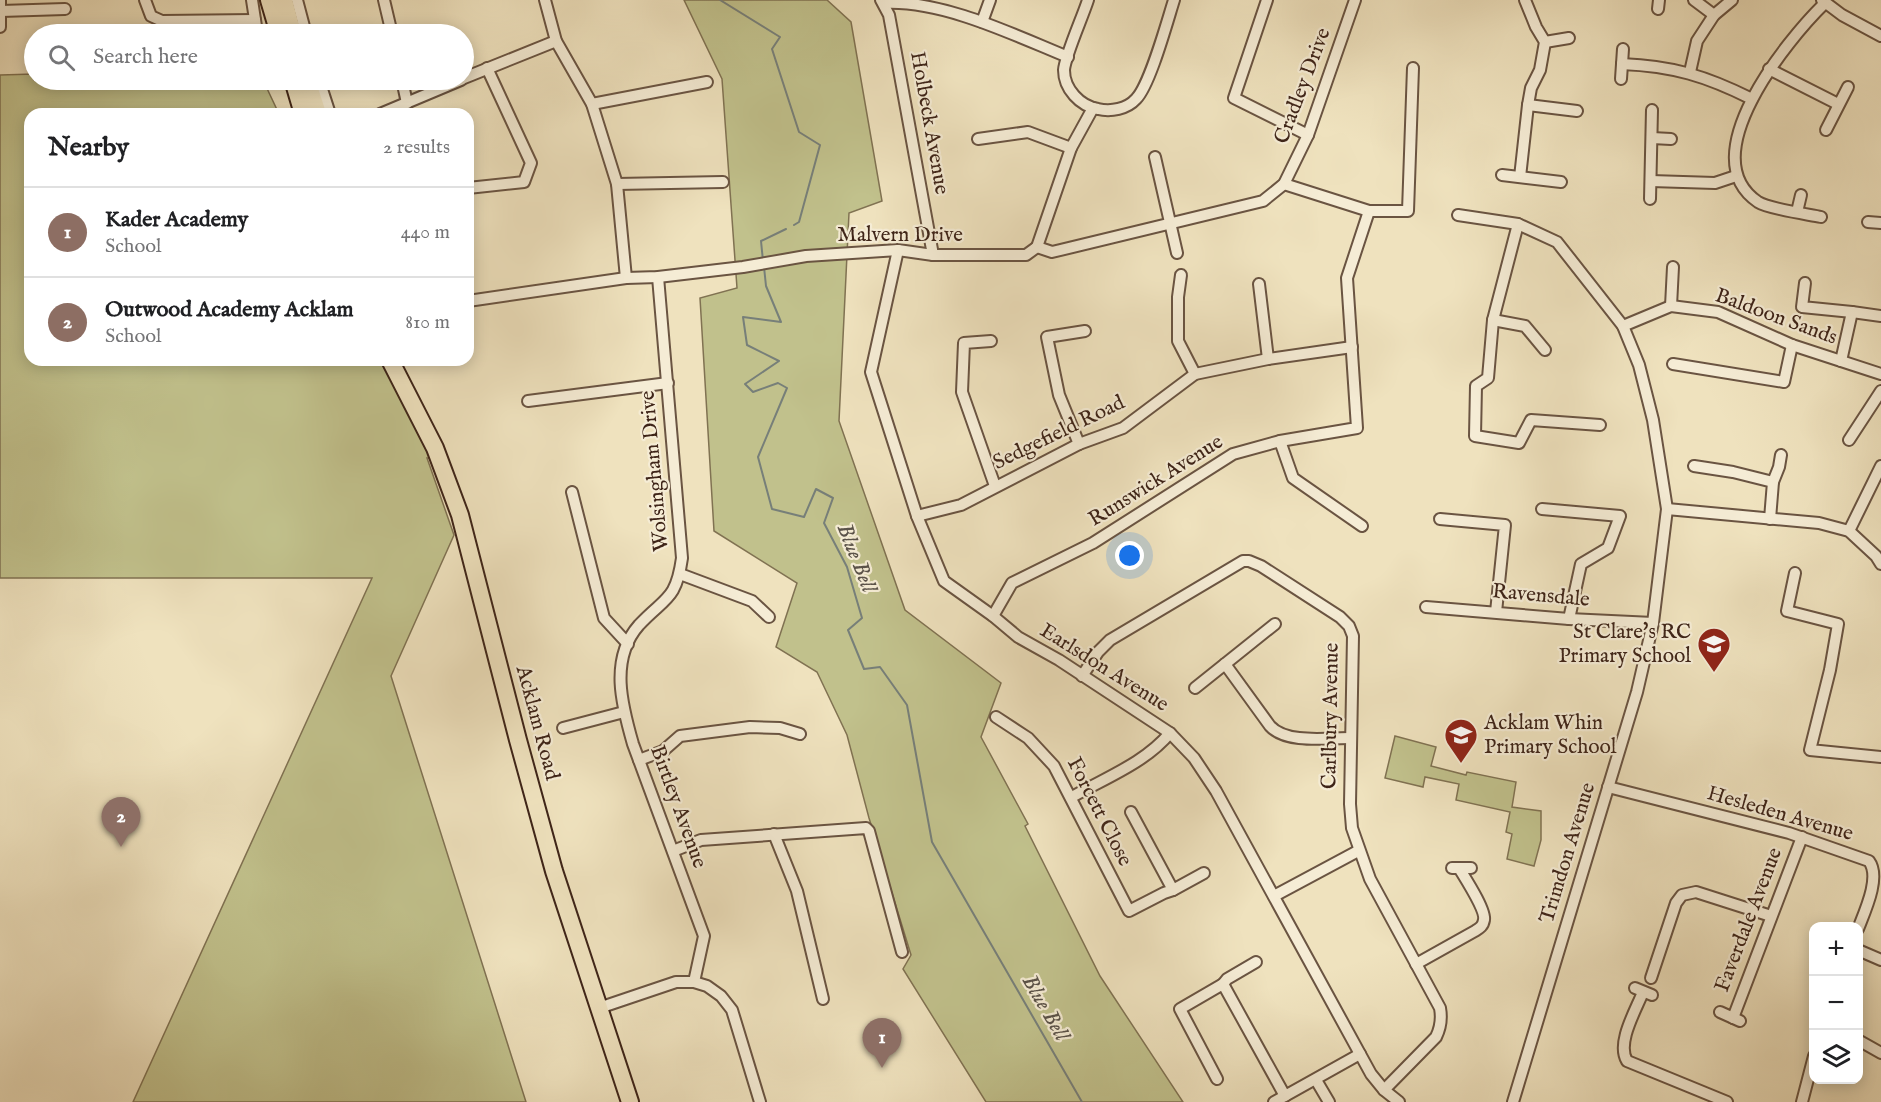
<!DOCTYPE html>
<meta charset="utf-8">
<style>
body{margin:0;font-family:"IM FELL English",serif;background:#f6f6f6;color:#202124}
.controls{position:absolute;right:18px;bottom:18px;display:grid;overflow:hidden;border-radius:12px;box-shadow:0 3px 15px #0003}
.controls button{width:54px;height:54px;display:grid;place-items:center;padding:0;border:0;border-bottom:2px solid #e0e0e0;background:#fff;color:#202124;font:30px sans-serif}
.you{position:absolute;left:1130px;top:556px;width:21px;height:21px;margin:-15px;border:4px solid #fff;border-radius:50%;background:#1a73e8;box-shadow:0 0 0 9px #1a73e833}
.badge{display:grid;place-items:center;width:39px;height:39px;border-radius:50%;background:#8f2418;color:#fff;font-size:20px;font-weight:700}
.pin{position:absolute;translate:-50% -50px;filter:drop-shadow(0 2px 3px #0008)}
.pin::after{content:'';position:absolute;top:32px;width:21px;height:18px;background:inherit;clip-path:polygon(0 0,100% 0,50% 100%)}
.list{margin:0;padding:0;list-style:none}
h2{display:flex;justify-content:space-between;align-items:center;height:78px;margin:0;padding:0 24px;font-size:26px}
h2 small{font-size:20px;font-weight:400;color:#757577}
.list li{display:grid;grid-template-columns:39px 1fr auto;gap:18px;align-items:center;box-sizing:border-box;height:90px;padding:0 24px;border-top:2px solid #e0e0e0}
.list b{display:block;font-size:22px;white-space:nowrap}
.list p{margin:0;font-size:20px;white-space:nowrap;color:#757577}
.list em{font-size:20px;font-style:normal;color:#757577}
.icon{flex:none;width:33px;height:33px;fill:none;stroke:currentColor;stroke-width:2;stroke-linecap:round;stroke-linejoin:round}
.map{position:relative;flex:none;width:1881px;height:1102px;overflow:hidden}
.search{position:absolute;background:#fff;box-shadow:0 3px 15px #0003;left:24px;top:24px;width:450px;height:66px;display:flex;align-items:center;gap:15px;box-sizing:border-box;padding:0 21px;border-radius:33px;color:#757577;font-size:22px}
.panel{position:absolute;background:#fff;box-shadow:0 3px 15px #0003;left:24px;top:108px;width:450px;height:258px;border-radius:18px}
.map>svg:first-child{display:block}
.green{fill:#c1c18c;stroke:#807252;stroke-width:1.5}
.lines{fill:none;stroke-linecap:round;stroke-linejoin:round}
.stream{stroke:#777f79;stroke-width:2}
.street-casing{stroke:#6a5442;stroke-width:14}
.primary-casing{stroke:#3e2418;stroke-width:20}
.street{stroke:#f5ecd5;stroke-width:10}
.primary{stroke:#efe2be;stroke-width:16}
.labels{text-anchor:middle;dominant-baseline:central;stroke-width:4.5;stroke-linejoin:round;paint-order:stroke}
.street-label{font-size:21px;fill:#3e2418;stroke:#f5ecd5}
.poi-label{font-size:21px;fill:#3e2418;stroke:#f5ecd5;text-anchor:end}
.water-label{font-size:22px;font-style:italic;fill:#5a5249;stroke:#f5ecd5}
</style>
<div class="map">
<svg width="1881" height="1102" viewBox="0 0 1881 1102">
<rect width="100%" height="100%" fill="#efe2be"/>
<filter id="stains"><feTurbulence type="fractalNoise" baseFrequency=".00333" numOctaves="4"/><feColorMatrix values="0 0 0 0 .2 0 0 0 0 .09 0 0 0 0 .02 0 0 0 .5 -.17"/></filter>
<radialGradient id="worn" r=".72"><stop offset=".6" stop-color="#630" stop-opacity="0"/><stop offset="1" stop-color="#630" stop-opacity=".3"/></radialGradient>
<!-- green -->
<g class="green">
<polygon points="684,0 827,0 851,22 882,201 849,213 839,421 905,610 1001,683 981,737 1028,824 1025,826 1100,976 1183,1102 986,1102 903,969 911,955 869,818 847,735 817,672 776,647 797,583 714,531 700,298 737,288 722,79"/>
<polygon points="34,74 34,80 263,80 279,114 30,114 30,360 387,360 430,458 427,458 454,535 391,676 526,1102 133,1102 372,578 0,578 0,75"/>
<polygon points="1395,736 1436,747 1431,766 1466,775 1467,772 1516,782 1512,807 1541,811 1541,840 1534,866 1507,859 1512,834 1506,832 1510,812 1456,800 1459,784 1425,777 1423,787 1385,778"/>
</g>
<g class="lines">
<!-- stream -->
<g class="stream">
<polyline points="720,0 780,37 772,49 799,132 820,145 799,222 794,225"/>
<polyline points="763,261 761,241 786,229"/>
<polyline points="764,267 766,286 781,322 743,317 747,345 779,361 745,384 753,392 778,383 787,388 758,457 772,509 804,517 816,489 833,498 824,523 847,567 862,618 848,630 864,669 880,667 907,705 932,842 1082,1102"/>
</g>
<defs>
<g id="street">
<polyline points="145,0 151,16 162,21 255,20"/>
<polyline points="252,0 256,26"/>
<polyline points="297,0 306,34"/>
<polyline points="384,0 392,34"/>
<polyline points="545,0 556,41 592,104 617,184 626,278"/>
<polyline points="881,0 889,15 933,255"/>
<path d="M1088,0c-5,16 -23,56 -24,70 0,19 16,36 34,39 13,3 29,0 38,-10 14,-14 31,-77 38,-99"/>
<polyline points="1267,0 1234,98 1308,135"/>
<polyline points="1694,0 1714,15"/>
<polyline points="1822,0 1842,15 1881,36"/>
<path d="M884,3c59,-3 130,32 184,54"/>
<polyline points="1658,9 1659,0"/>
<polyline points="1,11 65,9"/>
<polyline points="982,22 990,0"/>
<polyline points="0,27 0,0"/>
<polyline points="1545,42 1569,38"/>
<path d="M1622,64c51,2 84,12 130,35"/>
<polyline points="1769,69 1838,104"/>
<polyline points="1690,72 1697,41 1714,15 1732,0"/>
<polyline points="464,78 556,41"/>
<polyline points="1621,79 1623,49"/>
<polyline points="319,80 330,114"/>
<polyline points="402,80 407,103"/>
<polyline points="592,104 707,82"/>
<polyline points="1528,105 1577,111"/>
<polyline points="380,114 461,80"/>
<polyline points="1826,130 1848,87"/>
<polyline points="1652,138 1671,139"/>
<polyline points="978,139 1028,132 1071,148"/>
<polyline points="1155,157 1177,253"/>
<polyline points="1502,175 1561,182"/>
<polyline points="1520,177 1528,105 1531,88 1540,70 1545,42 1536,27 1525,0"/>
<polyline points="1651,181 1715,183 1736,176"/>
<polyline points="617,184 723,182"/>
<polyline points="1284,184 1369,211 1408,211 1413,68"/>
<polyline points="468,188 524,182 531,163 487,68"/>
<polyline points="1650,199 1652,110"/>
<polyline points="1797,212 1801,195"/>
<polyline points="1458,215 1518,224 1557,242 1623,326 1639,365 1653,420 1667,509 1653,623 1637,692 1513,1102"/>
<path d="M1821,217c-15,-3 -52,-8 -63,-15 -67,-45 29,-162 67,-199"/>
<polyline points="1868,222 1881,223"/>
<polyline points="1518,224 1493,320 1488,378 1476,386 1475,436 1519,443 1531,420 1600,425"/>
<polyline points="1037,247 1052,252 1263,201 1284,184 1308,135 1355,0"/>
<polyline points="1037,247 1071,148 1093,108"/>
<polyline points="898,250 871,372 917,516 944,581 993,616 1018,637 1059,660 1170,733 1194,758 1216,791 1371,1074 1384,1090 1399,1102"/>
<polyline points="1181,275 1178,297 1178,341 1195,374"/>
<path d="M658,277l24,281c-6,43 -17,39 -43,67 -30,34 -17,81 -6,119l71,192 -10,46"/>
<polyline points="1805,283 1802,307 1852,312 1841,361"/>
<polyline points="1259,284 1268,359"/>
<polyline points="468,301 626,278 658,277 743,267 806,256 898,250 933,255 1026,255 1037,247"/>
<polyline points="1671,306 1673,267"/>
<polyline points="1852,312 1881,316"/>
<polyline points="1493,320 1525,326 1545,350"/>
<polyline points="1623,326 1671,306 1718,312 1792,345 1881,374"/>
<polyline points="991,341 964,343 962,392 995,486"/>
<polyline points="1673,364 1784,382 1792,345"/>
<polyline points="528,401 668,383"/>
<polyline points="1849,440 1881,391"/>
<polyline points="1280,441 1357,428 1347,278 1369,211"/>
<polyline points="1079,444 1059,395 1047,337 1085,331"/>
<polyline points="1694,466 1733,472 1773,482 1770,519"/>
<polyline points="1773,482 1779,467 1781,455"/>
<polyline points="572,492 604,618 628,644"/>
<polyline points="1542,509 1620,516 1608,548 1581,564 1569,619"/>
<polyline points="1667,509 1819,523 1849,531 1876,556 1881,564"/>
<polyline points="917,516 961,505 1079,444 1123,428 1195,374 1268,359 1352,347"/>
<polyline points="1440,519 1505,525 1496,612"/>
<polyline points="1849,531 1881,466"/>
<polyline points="1795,573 1787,611 1838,624 1830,670 1810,750 1881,757"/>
<polyline points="680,574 752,601 769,617"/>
<polyline points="1426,607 1569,619 1653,623"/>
<polyline points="993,616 1012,583 1093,543 1233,454 1280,441 1293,478 1362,526"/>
<path d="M1275,624l-50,40 45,62c16,18 57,12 80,12"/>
<path d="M1082,676l16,-24 12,-12 133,-79h6l12,5 79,51 9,9 4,10 -3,168 2,24 18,51 70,129c2,11 1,19 -4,29l-52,53"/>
<polyline points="1195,688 1225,664"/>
<polyline points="996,717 1028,738 1054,766 1129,911 1164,893 1173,890 1131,812"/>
<polyline points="563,728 624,712"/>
<polyline points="639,760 663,751 680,736 750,727 780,728 800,734"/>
<path d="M1608,787l181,46 80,28c12,16 -4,50 -11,68"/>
<path d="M1072,797c33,-19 73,-34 98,-64"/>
<polyline points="774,834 797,891 823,999"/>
<polyline points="673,851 701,840 866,828 869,831 902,952"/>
<polyline points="1452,868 1471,868"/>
<polyline points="1173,890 1204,873"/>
<polyline points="1274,896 1358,851"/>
<polyline points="1858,950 1881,960"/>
<path d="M1416,964l59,-33c5,-3 8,-5 9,-11 2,-10 -19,-42 -25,-52"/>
<polyline points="1651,978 1676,903 1682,895 1696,892 1771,916"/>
<polyline points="1223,984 1227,979 1256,962"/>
<polyline points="1635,988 1652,995"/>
<path d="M1643,992c-7,18 -27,51 -16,69l100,41"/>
<polyline points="599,1008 676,982 694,982 707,986 721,996 732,1010 760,1102"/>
<polyline points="1720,1012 1740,1021"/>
<polyline points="1733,1018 1802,837"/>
<polyline points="1858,1040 1881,1053"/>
<polyline points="1217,1079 1180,1009 1223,984 1285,1096"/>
<polyline points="1316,1080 1329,1102"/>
<polyline points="1274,1102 1360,1054"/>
<polyline points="1802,1102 1814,1056"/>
</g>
<g id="primary">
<polyline points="269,0 279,34"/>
<polyline points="284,0 293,34"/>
<polyline points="293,80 303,114"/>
<polyline points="307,80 318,114"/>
<polyline points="390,360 435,448 460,515 518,740 554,871 630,1102"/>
</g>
</defs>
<!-- street casing -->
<use href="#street" class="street-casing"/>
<!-- primary casing -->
<use href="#primary" class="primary-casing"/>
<!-- street -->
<use href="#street" class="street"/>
<!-- primary -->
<use href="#primary" class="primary"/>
</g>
<!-- icons -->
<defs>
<symbol id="school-pin" viewBox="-11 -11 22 30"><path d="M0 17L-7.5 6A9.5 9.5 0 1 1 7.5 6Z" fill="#8f2418" stroke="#f5ecd5"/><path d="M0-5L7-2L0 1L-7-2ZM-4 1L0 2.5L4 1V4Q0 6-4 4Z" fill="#fff"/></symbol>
</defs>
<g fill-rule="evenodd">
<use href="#school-pin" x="1695" y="625" width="38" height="52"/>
<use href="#school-pin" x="1442" y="716" width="38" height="52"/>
</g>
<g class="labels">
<!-- street labels -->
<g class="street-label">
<text transform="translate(1303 86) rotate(-69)">Cradley Drive</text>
<text transform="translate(929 123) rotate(80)">Holbeck Avenue</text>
<text x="900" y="235">Malvern Drive</text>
<text transform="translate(1776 317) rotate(20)">Baldoon Sands</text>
<text transform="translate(1059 433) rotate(-26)">Sedgefield Road</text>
<text transform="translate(655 471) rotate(-95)">Wolsingham Drive</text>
<text transform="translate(1156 481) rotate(-32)">Runswick Avenue</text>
<text transform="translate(1541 596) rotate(5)">Ravensdale</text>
<text transform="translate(1104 668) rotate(32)">Earlsdon Avenue</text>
<text transform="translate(1331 716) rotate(-89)">Carlbury Avenue</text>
<text transform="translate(537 723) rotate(75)">Acklam Road</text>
<text transform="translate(678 807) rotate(70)">Birtley Avenue</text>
<text transform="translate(1099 812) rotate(63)">Forcett Close</text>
<text transform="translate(1780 814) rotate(16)">Hesleden Avenue</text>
<text transform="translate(1568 853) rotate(-73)">Trimdon Avenue</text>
<text transform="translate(1749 920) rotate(-69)">Faverdale Avenue</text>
</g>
<!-- poi labels -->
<g class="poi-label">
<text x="1691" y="632">St Clare's RC<tspan x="1691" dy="24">Primary School</tspan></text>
<text x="1484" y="723" text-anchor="start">Acklam Whin<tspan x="1484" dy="24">Primary School</tspan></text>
</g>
<!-- water labels -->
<g class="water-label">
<text transform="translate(856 558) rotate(68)">Blue Bell</text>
<text transform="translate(1045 1008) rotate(60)">Blue Bell</text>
</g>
</g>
<rect width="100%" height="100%" filter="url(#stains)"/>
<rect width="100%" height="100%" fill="url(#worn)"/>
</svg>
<div class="controls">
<button>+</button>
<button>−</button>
<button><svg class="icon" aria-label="layers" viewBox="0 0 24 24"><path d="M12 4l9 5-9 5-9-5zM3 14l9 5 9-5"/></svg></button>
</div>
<div class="you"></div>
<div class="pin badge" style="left:882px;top:1068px;background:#8d6e63">1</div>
<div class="pin badge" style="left:121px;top:847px;background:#8d6e63">2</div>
<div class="search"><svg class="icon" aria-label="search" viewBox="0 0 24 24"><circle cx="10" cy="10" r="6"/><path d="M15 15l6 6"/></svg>Search here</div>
<section class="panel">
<h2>Nearby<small>2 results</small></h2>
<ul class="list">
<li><span class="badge" style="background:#8d6e63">1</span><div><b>Kader Academy</b><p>School</p></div><em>440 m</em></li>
<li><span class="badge" style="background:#8d6e63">2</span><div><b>Outwood Academy Acklam</b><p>School</p></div><em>810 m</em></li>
</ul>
</section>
</div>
